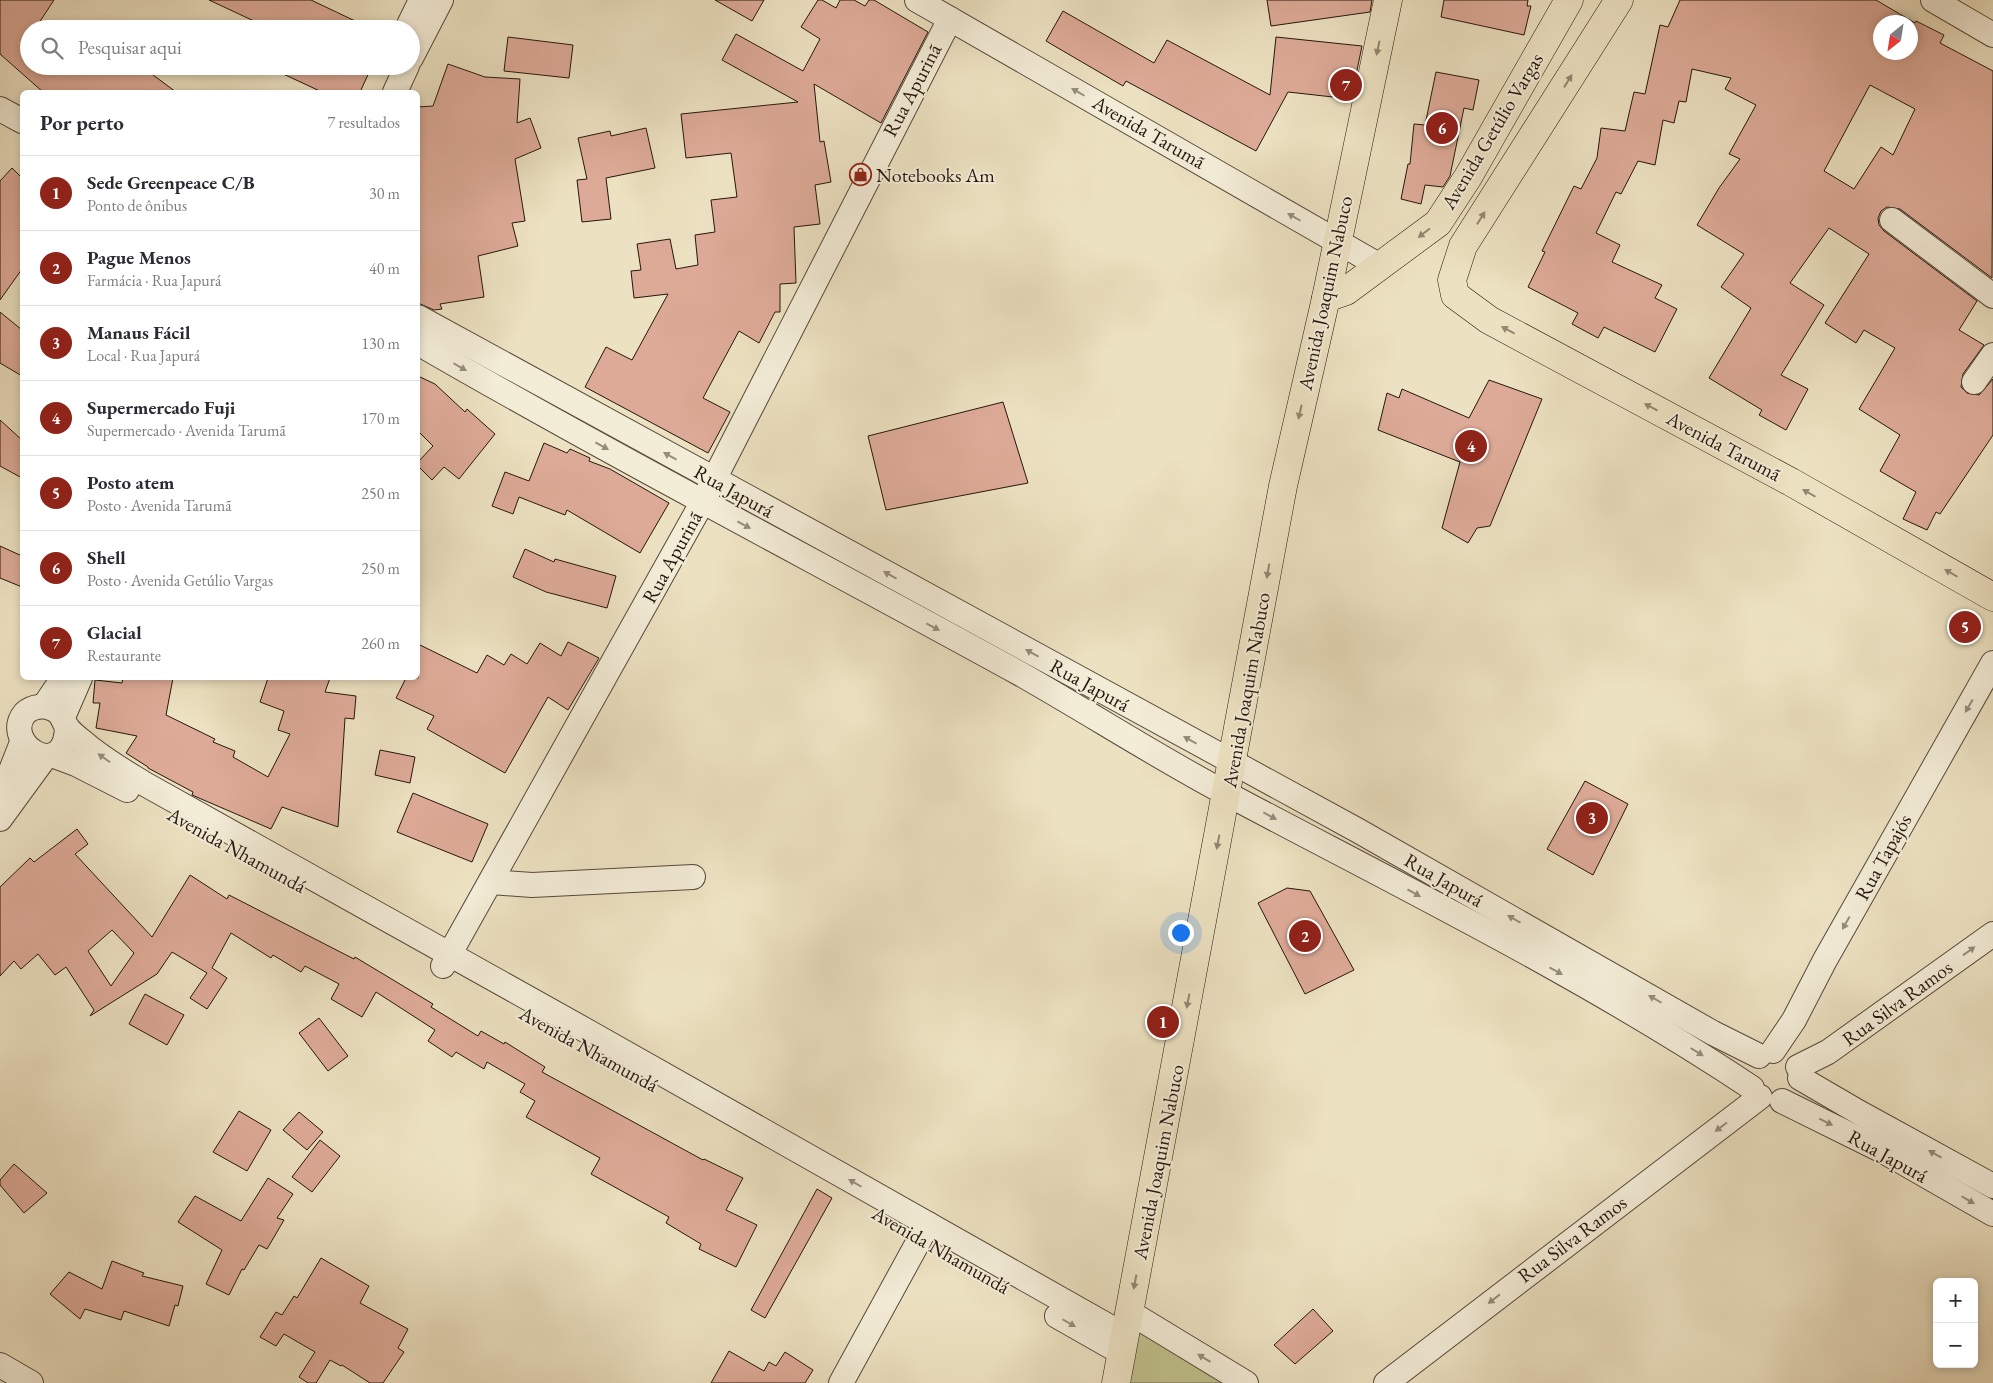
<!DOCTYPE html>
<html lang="pt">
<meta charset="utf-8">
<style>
body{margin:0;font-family:"EB Garamond",serif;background:#f2f2f3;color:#2b2b33}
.controls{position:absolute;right:15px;bottom:15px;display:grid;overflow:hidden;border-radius:8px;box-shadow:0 2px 8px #0003}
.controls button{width:45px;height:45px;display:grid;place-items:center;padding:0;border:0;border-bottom:1px solid #e1e1e2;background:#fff;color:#2b2b33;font:25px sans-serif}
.compass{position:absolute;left:1873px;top:15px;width:45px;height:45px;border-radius:50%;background:#fff;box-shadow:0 2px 8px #0003;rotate:210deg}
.you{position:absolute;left:1180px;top:932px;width:18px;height:18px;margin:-12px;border:4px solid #fff;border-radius:50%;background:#1a73e8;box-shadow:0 0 0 8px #1a73e833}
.badge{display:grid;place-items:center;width:32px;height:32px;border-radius:50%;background:#8f2418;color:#fff;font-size:16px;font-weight:700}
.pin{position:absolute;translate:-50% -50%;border:2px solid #fff;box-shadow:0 1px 5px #0006}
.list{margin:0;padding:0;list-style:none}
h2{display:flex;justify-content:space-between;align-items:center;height:65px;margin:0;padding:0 20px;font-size:21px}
h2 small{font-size:16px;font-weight:400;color:#7c7c81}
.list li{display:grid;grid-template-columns:32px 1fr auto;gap:15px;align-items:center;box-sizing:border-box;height:75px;padding:0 20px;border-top:1px solid #e1e1e2}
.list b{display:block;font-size:19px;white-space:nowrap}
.list p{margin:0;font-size:16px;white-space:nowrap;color:#7c7c81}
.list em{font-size:16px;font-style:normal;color:#7c7c81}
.icon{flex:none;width:28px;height:28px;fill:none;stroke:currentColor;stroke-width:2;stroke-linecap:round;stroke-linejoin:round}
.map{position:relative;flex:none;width:1993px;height:1383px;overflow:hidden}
.search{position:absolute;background:#fff;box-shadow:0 2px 8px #0003;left:20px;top:20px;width:400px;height:55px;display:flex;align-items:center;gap:12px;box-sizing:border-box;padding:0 18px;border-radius:28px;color:#7c7c81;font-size:19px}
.panel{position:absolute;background:#fff;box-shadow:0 2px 8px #0003;left:20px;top:90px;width:400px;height:590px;border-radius:8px}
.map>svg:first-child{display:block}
.green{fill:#c0c18d;stroke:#726c4e}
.building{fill:#ddaa97;stroke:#25160e;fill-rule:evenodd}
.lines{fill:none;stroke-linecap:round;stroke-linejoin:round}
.minor-casing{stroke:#57493b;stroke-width:26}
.major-casing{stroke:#25160e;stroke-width:29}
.minor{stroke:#f3ecd7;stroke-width:24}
.major{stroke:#ece1c1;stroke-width:28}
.oneway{fill:#928670}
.oneway2{fill:#968c7d}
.labels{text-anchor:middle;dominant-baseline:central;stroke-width:4;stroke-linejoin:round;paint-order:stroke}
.street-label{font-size:20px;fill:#25160e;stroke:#f3ecd7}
.poi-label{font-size:20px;fill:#25160e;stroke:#f3ecd7;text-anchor:start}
</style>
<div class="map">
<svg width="1993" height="1383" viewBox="0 0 1993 1383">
<rect width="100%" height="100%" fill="#ece1c1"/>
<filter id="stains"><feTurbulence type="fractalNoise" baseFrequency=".004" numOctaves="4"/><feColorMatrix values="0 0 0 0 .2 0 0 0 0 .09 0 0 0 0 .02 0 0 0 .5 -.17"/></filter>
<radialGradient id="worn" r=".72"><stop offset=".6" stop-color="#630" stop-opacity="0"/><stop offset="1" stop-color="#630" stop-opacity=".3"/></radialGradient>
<!-- green -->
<polygon class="green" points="1134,1324 1240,1383 1124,1383"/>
<!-- building -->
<g class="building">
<polygon points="0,0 54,0 35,29 29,29 29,66 141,66 176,92 43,92 0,54"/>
<polygon points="209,0 311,0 372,29 271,29"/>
<polygon points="715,0 764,0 752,21"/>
<polygon points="818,0 822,0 836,8 840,0 854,0 865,6 869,0 874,0 928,32 881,123 814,84 820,142 824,141 831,182 815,185 820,224 794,227 796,283 780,284 780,312 775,312 759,343 739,331 703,398 730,412 708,453 585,387 606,347 632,360 668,294 634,298 631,271 641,270 637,244 670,239 676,269 698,265 695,235 715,232 711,200 737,197 731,153 686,158 681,114 798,102 722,60 736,34 803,71 820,39 801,27"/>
<polygon points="1267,0 1372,0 1370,12 1271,26"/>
<polygon points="1444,0 1528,0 1527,6 1531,6 1524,35 1441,17"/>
<path d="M1680,0h196l39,23 1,-2 28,14 -4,8 53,28 -1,207 -92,-69 -13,-2 -6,4 -3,7 1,7 5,6 93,70 -18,29 25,15 -21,29 -2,13 6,6 12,2 14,-16v56l-53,79 -4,-2 -9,18 -24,-11 13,-27 -36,-21 20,-36 -41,-26 36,-61 -31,-18 -8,13 -31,-20 44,-69 -40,-26 -39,55 34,22 -43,70 27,14 -22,41 -27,-15 3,-5 -53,-32 42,-70 -30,-21 23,-33 -47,-29 22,-37 21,-29 -11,-5 27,-49 -31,-16 6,-11 -39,-9 -6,33 -7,-1 -5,22 -11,-3 -8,45 -17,-4 -17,33 -5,-2 -20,41 24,12 -8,17 50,23 -7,13 22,11 -22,43 -51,-25 -6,11 -26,-14 6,-11 -50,-26 17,-35 -3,-1 32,-65 7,3 16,-31 4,-30 24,3 9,-39 11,2 15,-69 8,2zM1880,22h30v30h-30zM1870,85l45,24 -22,46 -12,-8 -27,42 -30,-18z"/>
<polygon points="1063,11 1154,63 1167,40 1270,95 1276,37 1362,46 1351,99 1288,92 1256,151 1126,81 1123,86 1046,41"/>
<polygon points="508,37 573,45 569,78 504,71"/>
<polygon points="448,64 485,77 520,79 517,123 530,118 541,148 515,159 525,221 512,223 518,246 478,256 484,297 440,304 442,309 434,310 418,303 418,107 433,106"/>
<polygon points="266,66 372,66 360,92 322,92"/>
<polygon points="1436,72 1479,80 1473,110 1464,108 1450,176 1443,187 1425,185 1421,204 1401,199 1408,164 1410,164 1414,124 1425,125"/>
<polygon points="646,128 655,168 606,178 611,219 582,222 577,180 587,179 578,138 610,131 611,136"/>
<polygon points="12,168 22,178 22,269 0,300 0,181"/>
<polygon points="0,312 22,330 22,376 0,363"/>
<polygon points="418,376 435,384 465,412 467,409 495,434 459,479 444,467 432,480 418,466 418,462 433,446 418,431"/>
<polygon points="1489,380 1542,399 1490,526 1477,528 1468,543 1442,528 1460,462 1378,430 1387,393 1399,398 1402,389 1469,418"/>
<polygon points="1003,402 1028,483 886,510 868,436"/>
<polygon points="0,420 22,440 22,478 0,466"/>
<polygon points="544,443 567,453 570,449 590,458 589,461 610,469 669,503 640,553 567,510 565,515 519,497 513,514 492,506 505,472 529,481"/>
<polygon points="0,546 22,556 22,587 0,578"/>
<polygon points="525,549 554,562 555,559 616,576 607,608 546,592 513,577"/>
<polygon points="568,642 599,658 568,710 548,697 505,773 427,729 434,716 396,698 406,678 418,678 418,644 477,673 487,655 504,665 511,654 527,664 540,643 561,656"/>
<polygon points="123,678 173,678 166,715 215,739 213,742 235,751 233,757 268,777 290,734 278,730 284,711 260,702 268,678 330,678 325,692 356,696 354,719 345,718 338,827 282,807 271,829 192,795 193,792 148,768 148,767 126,753 137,736 96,728 100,703 93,703 95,680 122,683"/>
<polygon points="380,750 415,757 410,783 375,775"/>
<polygon points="1585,781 1628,804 1593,875 1547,849"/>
<polygon points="413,793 488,824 472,862 397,832"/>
<path d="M77,829l11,15 -13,10 77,83 38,-62 37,24 2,-4 125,64 1,-2 78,47 -2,3 47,29 3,-5 23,13 1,-2 40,25 -3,5 161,88 1,-1 39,19 -17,32 31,15 -21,42 -37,-18 2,-5 -35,-21 3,-6 -78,-43 9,-16 -74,-41 9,-16 -15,-9 5,-8 -38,-22 -3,7 -28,-17 -4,5 -24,-16 7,-11 -59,-38 -14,25 -31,-18 8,-15 -34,-18 -4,6 -28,-17 -2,3 -40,-25 -19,35 15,10 -20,31 -17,-11 17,-25 -35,-21 -15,22 -67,42 4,-6 -28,-43 -11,8 -17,-21 -17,15 -7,-8 -14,15v-89l30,-29 4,4zM112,930l22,23 -23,33 -23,-35z"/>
<polygon points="1287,888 1310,891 1354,970 1305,994 1258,903"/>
<polygon points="145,994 184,1015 167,1045 129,1024"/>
<polygon points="319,1018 348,1056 328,1071 299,1033"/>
<polygon points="239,1111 271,1130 247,1171 213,1152"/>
<polygon points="299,1112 323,1132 307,1150 283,1130"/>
<polygon points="320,1140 340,1156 312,1192 292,1177"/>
<polygon points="14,1164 47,1193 24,1213 0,1185 0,1180"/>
<polygon points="268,1178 293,1194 277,1218 284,1220 267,1249 259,1245 244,1270 242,1269 229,1295 206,1284 222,1250 178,1222 195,1196 241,1221"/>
<polygon points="817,1189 832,1198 765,1318 751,1310"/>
<polygon points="321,1258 369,1286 360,1303 408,1329 398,1348 404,1352 383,1383 370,1383 342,1365 341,1366 330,1360 316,1383 308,1383 299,1377 315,1352 284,1334 276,1346 260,1337 276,1312 282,1315 294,1296 297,1298"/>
<polygon points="112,1261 144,1273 142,1276 183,1286 178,1306 175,1305 169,1326 124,1311 121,1320 85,1309 80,1319 50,1294 69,1272 102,1289"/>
<polygon points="1313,1309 1333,1331 1295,1364 1274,1345"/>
<polygon points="729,1351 764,1371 769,1362 776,1366 785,1352 813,1370 805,1383 711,1383"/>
</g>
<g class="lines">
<defs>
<g id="minor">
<polyline points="917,0 1380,266"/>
<polyline points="1933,0 1993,35"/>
<polyline points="407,29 421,0"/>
<polyline points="411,58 441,0"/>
<polyline points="395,92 407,66"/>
<polyline points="0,109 22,121"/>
<polyline points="1892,220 1993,296"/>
<polyline points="418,317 1357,830 1713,1033 1759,1056"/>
<path d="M418,343c197,114 399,219 599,329 71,40 140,85 212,123 175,93 358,183 523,293"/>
<polyline points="1974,382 1993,355"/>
<polyline points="44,706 63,678"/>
<polyline points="63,717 80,678"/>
<path d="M67,727c-2,58 -67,16 -42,-14 8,-7 19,-8 28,-4 9,4 9,10 14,18 3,5 11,11 16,15 18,16 39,28 60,41l442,247 539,305"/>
<polyline points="52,755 76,764 127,790"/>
<polyline points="0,798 21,745"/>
<polyline points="0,819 46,756"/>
<polyline points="491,882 532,885 693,877"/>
<polyline points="443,966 702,503 950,19"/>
<polyline points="1773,1051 1794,1020 1825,960 1993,663"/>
<polyline points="1798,1067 1828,1052 1993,934"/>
<polyline points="1800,1078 1860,1113 1993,1186"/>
<polyline points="1782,1101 1883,1151 1993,1214"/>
<polyline points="1129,1312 1246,1383"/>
<polyline points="1057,1316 1122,1353"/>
<polyline points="0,1365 31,1383"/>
<polyline points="841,1383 928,1224"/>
<polyline points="1386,1383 1760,1097"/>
</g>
<g id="major">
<polyline points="1619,0 1463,246 1452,280 1455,295 1489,320 1791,482 1993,597"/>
<polyline points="1326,298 1346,291 1438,223 1468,177 1569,0"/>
<polyline points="1116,1383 1283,486 1326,298 1388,0"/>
</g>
</defs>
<!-- minor casing -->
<use href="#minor" class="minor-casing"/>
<!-- major casing -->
<use href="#major" class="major-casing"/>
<!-- minor -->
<use href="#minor" class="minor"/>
<!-- major -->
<use href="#major" class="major"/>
</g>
<!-- one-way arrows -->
<defs><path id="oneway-solid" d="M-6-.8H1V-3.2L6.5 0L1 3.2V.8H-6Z" transform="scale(1.25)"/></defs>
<g class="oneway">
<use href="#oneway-solid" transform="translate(1378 48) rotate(102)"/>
<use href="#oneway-solid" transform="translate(1568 81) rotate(-58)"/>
<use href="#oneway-solid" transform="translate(1481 218) rotate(-58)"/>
<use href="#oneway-solid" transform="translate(1424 233) rotate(143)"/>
<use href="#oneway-solid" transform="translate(1508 330) rotate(-152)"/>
<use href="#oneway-solid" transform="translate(1651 407) rotate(-152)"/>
<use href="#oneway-solid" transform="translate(1300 412) rotate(103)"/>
<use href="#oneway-solid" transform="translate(1809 493) rotate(-150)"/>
<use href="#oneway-solid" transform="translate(1268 571) rotate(100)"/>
<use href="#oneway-solid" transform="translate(1951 573) rotate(-150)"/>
<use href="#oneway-solid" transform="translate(1218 842) rotate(101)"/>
<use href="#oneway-solid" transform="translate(1188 1001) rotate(101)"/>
<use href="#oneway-solid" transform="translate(1135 1282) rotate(101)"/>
</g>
<g class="oneway2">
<use href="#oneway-solid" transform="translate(1078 92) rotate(-150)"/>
<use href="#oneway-solid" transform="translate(1294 217) rotate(-150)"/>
<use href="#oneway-solid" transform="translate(460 367) rotate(30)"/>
<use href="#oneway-solid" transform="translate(602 446) rotate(29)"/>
<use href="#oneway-solid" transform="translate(670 456) rotate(-151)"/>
<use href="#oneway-solid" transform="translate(744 525) rotate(28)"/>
<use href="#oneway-solid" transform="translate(890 575) rotate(-151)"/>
<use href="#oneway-solid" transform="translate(933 627) rotate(28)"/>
<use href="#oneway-solid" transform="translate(1032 653) rotate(-151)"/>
<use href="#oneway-solid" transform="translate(1969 706) rotate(120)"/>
<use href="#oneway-solid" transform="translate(1190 740) rotate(-151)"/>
<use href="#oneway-solid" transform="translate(104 758) rotate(-145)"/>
<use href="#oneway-solid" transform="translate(1270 816) rotate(28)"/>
<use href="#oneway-solid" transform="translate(1414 893) rotate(29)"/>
<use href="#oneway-solid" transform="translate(1514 919) rotate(-150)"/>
<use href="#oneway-solid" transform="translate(1846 923) rotate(119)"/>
<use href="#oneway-solid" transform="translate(1969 951) rotate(-36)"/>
<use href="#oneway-solid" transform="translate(1556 971) rotate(29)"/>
<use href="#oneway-solid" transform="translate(1655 999) rotate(-150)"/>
<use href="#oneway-solid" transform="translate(1697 1052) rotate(32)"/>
<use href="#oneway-solid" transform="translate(1826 1122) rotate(26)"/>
<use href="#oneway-solid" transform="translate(1721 1127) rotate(143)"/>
<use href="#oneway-solid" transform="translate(1935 1154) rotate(-151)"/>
<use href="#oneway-solid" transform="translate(855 1183) rotate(-150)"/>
<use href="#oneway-solid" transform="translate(1968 1200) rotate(30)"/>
<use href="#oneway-solid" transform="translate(1494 1299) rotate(142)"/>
<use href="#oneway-solid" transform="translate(1069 1323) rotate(30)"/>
<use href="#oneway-solid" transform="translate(1204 1358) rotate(-149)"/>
</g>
<!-- icons -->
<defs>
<symbol id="shop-ring" viewBox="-11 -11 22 22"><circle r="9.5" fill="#f3ecd7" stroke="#8f2418" stroke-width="1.5"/><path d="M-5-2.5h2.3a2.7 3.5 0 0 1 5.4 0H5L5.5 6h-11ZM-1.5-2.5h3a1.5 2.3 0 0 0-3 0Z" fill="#8f2418"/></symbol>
</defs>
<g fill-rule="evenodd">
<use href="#shop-ring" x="848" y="162" width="25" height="25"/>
</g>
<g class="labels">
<!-- street labels -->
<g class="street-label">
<text transform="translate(912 90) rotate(-62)">Rua Apurinã</text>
<text transform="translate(1492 131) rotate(-59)">Avenida Getúlio Vargas</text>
<text transform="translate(1149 132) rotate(30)">Avenida Tarumã</text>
<text transform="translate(1325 293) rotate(-78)">Avenida Joaquim Nabuco</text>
<text transform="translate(1724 446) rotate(28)">Avenida Tarumã</text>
<text transform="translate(734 491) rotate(29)">Rua Japurá</text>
<text transform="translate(672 557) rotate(-61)">Rua Apurinã</text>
<text transform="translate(1090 685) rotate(29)">Rua Japurá</text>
<text transform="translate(1246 690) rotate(-80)">Avenida Joaquim Nabuco</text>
<text transform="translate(237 850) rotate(29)">Avenida Nhamundá</text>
<text transform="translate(1883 857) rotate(-61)">Rua Tapajós</text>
<text transform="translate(1444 880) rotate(30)">Rua Japurá</text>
<text transform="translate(1897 1003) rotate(-36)">Rua Silva Ramos</text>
<text transform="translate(589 1049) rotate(29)">Avenida Nhamundá</text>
<text transform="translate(1888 1156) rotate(29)">Rua Japurá</text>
<text transform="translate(1158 1162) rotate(-79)">Avenida Joaquim Nabuco</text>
<text transform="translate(1572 1239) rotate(-37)">Rua Silva Ramos</text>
<text transform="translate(941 1250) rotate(30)">Avenida Nhamundá</text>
</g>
<!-- poi labels -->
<g class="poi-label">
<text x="876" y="175">Notebooks Am</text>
</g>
</g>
<rect width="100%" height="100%" filter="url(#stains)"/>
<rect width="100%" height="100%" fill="url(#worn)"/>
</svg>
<div class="controls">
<button>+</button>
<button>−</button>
</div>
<svg class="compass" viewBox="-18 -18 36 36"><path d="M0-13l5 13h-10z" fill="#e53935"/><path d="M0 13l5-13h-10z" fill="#7c7c81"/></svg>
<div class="you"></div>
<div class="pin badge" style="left:1163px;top:1022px">1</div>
<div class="pin badge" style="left:1305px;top:936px">2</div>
<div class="pin badge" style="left:1592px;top:818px">3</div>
<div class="pin badge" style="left:1471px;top:446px">4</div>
<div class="pin badge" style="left:1965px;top:627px">5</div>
<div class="pin badge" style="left:1442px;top:128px">6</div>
<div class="pin badge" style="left:1346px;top:85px">7</div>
<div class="search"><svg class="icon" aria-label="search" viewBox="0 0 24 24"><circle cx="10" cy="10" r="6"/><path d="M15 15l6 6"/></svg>Pesquisar aqui</div>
<section class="panel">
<h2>Por perto<small>7 resultados</small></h2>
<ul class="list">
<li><span class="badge">1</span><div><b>Sede Greenpeace C/B</b><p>Ponto de ônibus</p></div><em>30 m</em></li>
<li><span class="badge">2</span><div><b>Pague Menos</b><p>Farmácia · Rua Japurá</p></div><em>40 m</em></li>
<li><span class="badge">3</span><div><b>Manaus Fácil</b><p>Local · Rua Japurá</p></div><em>130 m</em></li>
<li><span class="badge">4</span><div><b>Supermercado Fuji</b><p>Supermercado · Avenida Tarumã</p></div><em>170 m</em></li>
<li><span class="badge">5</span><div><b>Posto atem</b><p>Posto · Avenida Tarumã</p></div><em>250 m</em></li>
<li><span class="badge">6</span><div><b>Shell</b><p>Posto · Avenida Getúlio Vargas</p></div><em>250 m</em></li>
<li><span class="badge">7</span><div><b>Glacial</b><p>Restaurante</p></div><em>260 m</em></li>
</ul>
</section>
</div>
